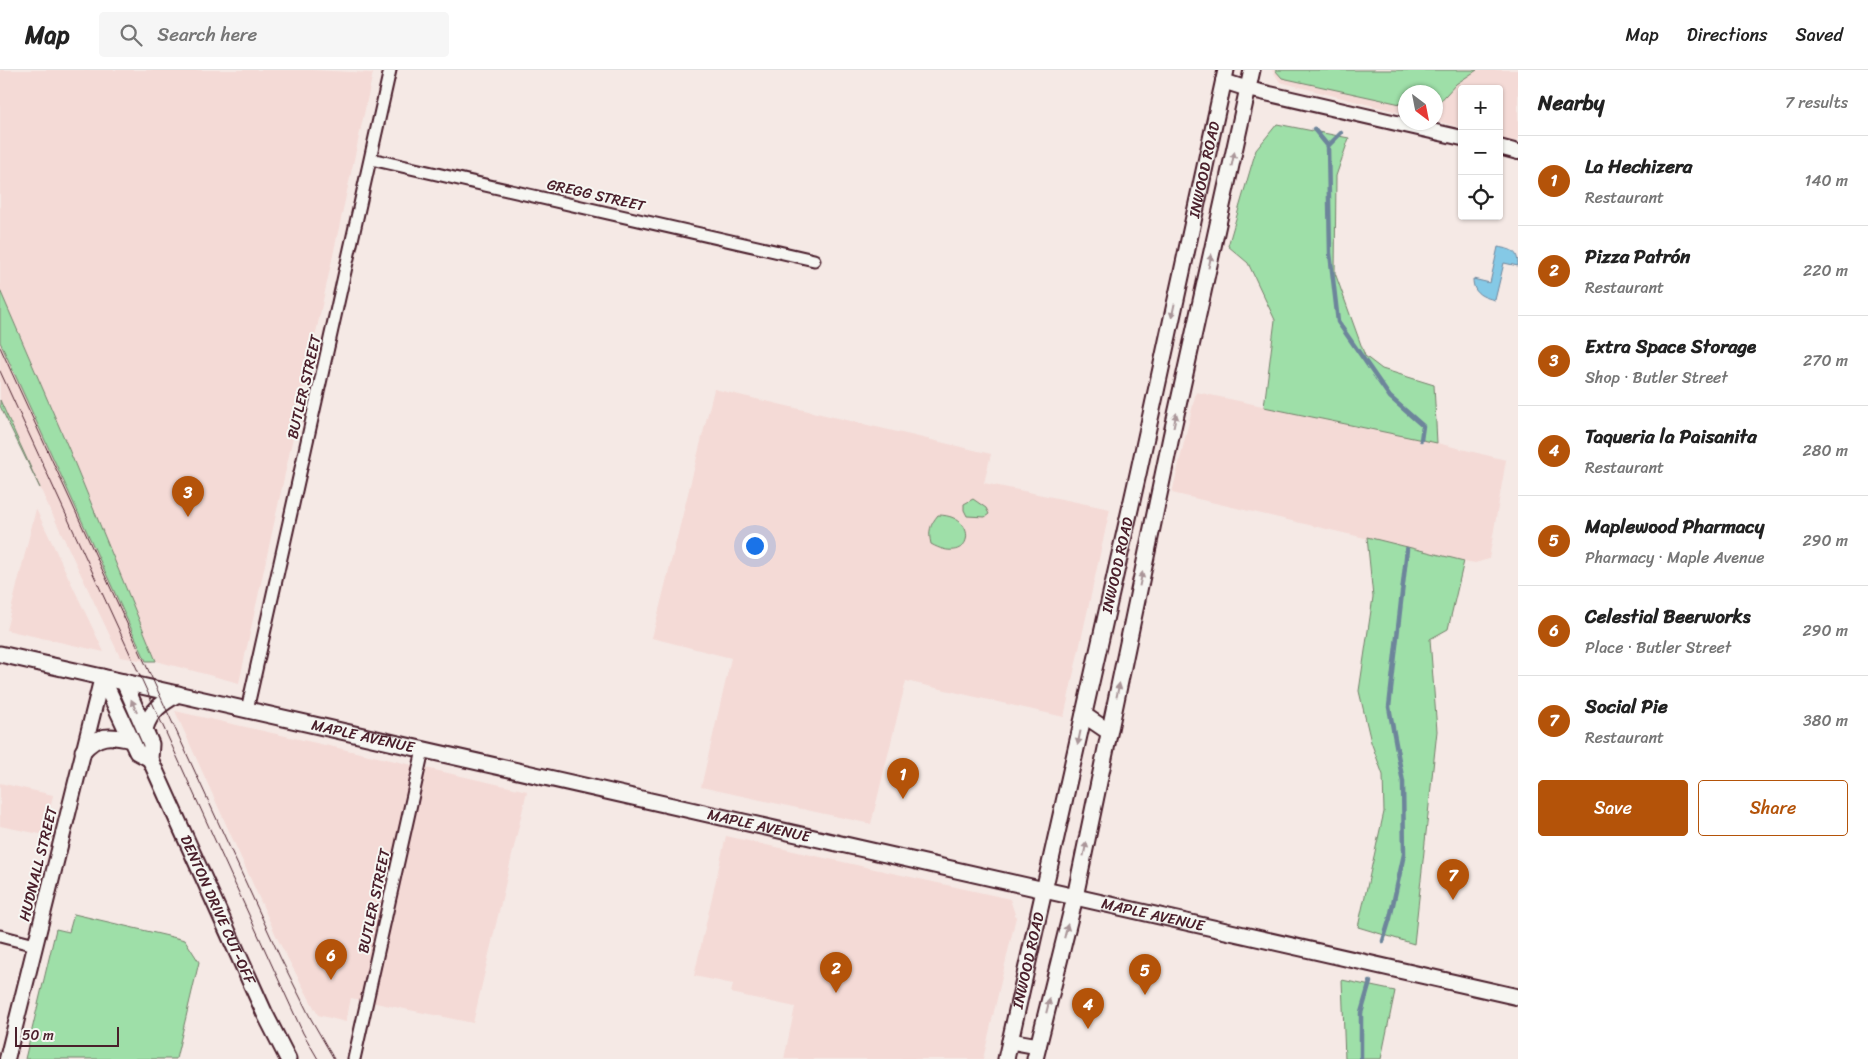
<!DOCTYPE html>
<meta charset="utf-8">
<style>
body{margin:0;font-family:Sriracha,sans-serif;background:#f6f6f6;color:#222}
.controls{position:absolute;right:15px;top:15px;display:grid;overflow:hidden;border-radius:5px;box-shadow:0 1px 4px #0004}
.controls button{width:45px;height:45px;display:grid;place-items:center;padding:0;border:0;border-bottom:1px solid #e0e0e0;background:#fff;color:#222;font:25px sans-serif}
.compass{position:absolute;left:1398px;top:15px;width:45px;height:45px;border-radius:50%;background:#fff;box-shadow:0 1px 4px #0004;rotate:148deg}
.scale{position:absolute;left:15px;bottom:12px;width:104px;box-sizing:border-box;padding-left:5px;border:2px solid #4a1f2b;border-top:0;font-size:14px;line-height:18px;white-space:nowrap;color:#4a1f2b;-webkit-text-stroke:4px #f6f6f2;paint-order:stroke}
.you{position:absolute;left:754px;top:475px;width:18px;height:18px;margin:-12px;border:4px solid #fff;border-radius:50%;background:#1a73e8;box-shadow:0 0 0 8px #1a73e833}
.badge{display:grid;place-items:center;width:32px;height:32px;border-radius:50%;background:#b45309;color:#fff;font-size:16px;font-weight:700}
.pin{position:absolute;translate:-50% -41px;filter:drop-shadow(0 1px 2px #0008)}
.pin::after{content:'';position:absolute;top:26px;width:18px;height:15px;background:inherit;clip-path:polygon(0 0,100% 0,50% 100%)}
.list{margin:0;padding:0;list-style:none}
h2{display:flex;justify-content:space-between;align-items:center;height:65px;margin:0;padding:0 20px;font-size:21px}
h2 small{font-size:16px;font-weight:400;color:#767676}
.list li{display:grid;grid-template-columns:32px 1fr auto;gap:15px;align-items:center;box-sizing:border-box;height:90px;padding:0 20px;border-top:1px solid #e0e0e0}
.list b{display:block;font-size:19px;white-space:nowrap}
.list p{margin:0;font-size:16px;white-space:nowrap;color:#767676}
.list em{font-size:16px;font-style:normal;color:#767676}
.actions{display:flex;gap:10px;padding:15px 20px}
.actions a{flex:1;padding:11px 0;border:1px solid #b45309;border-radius:5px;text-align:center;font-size:18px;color:#b45309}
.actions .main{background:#b45309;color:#fff}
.icon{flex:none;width:28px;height:28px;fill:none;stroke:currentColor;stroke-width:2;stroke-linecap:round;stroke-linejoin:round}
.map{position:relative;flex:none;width:1518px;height:989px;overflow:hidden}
header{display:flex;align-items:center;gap:30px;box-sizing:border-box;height:70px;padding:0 25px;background:#fff;border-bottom:1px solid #e0e0e0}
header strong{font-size:24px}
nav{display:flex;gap:28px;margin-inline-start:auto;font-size:18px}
.search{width:350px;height:45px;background:#f6f6f6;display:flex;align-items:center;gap:12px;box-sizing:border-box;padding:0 18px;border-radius:5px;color:#767676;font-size:19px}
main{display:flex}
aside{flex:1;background:#fff}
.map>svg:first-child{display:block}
.built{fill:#f4dad6}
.green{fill:#9edfa8;stroke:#747f6a}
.water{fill:#85c9e6;stroke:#6d859b}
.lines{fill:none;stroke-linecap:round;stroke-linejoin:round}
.stream{stroke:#6d859b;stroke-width:4.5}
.minor-casing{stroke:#4a1f2b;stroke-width:15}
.tertiary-casing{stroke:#4a1f2b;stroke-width:18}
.secondary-casing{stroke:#4a1f2b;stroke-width:19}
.minor{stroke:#f6f6f2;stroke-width:11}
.tertiary{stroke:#f6f6f2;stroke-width:14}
.secondary{stroke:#f6f6f2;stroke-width:15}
.tram{stroke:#4a1f2b;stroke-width:1}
.oneway{fill:#a99598}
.labels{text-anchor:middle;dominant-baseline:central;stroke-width:4;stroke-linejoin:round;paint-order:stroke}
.street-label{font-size:15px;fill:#4a1f2b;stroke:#f6f6f2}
</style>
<header>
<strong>Map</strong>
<div class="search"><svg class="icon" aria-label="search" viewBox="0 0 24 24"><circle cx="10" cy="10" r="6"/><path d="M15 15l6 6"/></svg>Search here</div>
<nav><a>Map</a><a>Directions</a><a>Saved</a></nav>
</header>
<main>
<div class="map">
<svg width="1518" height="989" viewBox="0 0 1518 989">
<rect width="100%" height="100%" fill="#f5e9e5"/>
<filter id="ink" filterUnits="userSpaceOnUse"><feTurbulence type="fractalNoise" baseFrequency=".02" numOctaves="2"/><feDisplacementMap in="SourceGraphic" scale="10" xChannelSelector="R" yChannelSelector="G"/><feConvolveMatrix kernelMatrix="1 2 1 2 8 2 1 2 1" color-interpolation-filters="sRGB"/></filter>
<g filter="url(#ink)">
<!-- built -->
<g class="built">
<polygon points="0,0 312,0 373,3 239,613 156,591 68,377 0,220"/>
<polygon points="1272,0 1518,0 1518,72 1499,68 1499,19 1462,19 1462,58 1436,51 1436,22 1406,22 1405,44 1280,12"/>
<polygon points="0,272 146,591 120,587 40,418 0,330"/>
<polygon points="714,319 991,384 984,413 1110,439 1064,647 906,611 871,754 701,717 731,588 652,568"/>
<polygon points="1196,322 1437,373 1506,390 1489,489 1475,493 1464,491 1172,423"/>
<polygon points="36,439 104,582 6,560"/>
<polygon points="175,641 527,721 473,953 351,928 346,952 318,945 279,872"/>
<polygon points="0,713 53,725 45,765 0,756"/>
<polygon points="726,766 1010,829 1016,847 983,989 784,989 795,937 731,923 733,914 694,906"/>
</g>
<!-- green -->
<g class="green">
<polygon points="1275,0 1477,0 1456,14 1436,36 1436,22 1406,22 1405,35 1282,8"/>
<polygon points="1277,54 1349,68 1336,106 1335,203 1365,286 1382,299 1434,315 1437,373 1264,337 1275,250 1248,193 1228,176 1256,80"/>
<polygon points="0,220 68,377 156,591 146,591 0,272"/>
<polygon points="0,330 40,418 0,336"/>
<polygon points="973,429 986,438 989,444 985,447 967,446 964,440 964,434"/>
<path d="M938,445c43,0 35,53 -7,29 -3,-13 -1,-19 7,-29z"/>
<polygon points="1367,467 1464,491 1448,559 1430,569 1437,661 1414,874 1358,857 1384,742 1383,705 1371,672 1359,621 1373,527"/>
<polygon points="74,844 185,870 199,892 176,989 25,989 56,859 69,862"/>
<polygon points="1342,910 1395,921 1381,989 1345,989"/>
</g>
<!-- water -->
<path class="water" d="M1498,177c14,3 20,3 20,19l-14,-3 -9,37c-12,-3 -22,-6 -22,-21l17,4z"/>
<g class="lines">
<!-- stream -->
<g class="stream">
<polyline points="1314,59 1328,76 1330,183 1338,252 1390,327 1423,356 1421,370"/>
<polyline points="1328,76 1341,63"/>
<polyline points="1383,871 1390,848 1404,784 1403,712 1389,637 1407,479"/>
<polyline points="1361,989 1361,943 1370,912"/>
</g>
<defs>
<g id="minor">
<polyline points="371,89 814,190"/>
<polyline points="247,640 390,0"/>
<polyline points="0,866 35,875"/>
<polyline points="354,989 423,680"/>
</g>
<g id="tertiary">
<polyline points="1223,11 1248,19 1462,68"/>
<polyline points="1499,77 1518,82"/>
<polyline points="7,989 102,607"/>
</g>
<g id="secondary">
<path id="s1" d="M0,584l1518,343"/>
<polyline points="102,607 137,682 150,689"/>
<path id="s2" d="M124,612l27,62 -1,15 114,253 24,47"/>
<polyline points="1084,645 1109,662"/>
<path d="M145,659c5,-18 17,-26 33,-35"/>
<path d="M83,681c15,-17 27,-16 48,-11"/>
<polyline points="1010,971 1038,976"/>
<path id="s3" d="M1006,989l132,-585 88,-404"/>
<polyline points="1035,989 1075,827 1171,367 1252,0"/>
</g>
</defs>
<!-- minor casing -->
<use href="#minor" class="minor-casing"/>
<!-- tertiary casing -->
<use href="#tertiary" class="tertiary-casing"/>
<!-- secondary casing -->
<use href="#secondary" class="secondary-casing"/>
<!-- minor -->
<use href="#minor" class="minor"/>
<!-- tertiary -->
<use href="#tertiary" class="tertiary"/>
<!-- secondary -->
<use href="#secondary" class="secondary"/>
<!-- tram -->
<g class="tram">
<polyline points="0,277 280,887 311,949 334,989"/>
<polyline points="0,301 137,599 270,891 303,963 318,989"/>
</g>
</g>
<!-- one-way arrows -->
<defs><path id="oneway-solid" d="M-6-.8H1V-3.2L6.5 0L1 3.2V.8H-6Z" transform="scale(1.25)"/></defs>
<g class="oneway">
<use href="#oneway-solid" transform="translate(1233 89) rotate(-78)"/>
<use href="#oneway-solid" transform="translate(1210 191) rotate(-78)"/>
<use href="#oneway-solid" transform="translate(1173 241) rotate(102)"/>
<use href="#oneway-solid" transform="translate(1175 350) rotate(-78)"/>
<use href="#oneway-solid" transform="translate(1141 509) rotate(-78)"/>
<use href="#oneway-solid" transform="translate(1118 620) rotate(-78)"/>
<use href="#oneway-solid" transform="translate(134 636) rotate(-114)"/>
<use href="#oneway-solid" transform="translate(1079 668) rotate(102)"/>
<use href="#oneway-solid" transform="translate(1085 779) rotate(-78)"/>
<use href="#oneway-solid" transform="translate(1066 861) rotate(-76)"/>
<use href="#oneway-solid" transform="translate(1048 936) rotate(-76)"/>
</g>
</g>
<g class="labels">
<!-- street labels -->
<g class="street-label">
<text stroke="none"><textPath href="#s3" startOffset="911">INWOOD ROAD</textPath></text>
<text transform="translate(596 125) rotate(13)">GREGG STREET</text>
<text transform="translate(304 317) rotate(-77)">BUTLER STREET</text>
<text stroke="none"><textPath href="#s3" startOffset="506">INWOOD ROAD</textPath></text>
<text stroke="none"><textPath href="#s1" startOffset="372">MAPLE AVENUE</textPath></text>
<text stroke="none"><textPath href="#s1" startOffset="778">MAPLE AVENUE</textPath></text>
<text transform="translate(38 794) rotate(-76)">HUDNALL STREET</text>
<text transform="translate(374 831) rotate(-78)">BUTLER STREET</text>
<text stroke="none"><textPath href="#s2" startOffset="248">DENTON DRIVE CUT-OFF</textPath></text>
<text stroke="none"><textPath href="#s1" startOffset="1182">MAPLE AVENUE</textPath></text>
<text stroke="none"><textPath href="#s3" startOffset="101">INWOOD ROAD</textPath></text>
</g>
</g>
</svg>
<div class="controls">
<button>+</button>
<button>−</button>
<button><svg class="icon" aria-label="locate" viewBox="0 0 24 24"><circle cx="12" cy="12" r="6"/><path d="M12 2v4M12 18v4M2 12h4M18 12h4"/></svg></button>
</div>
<svg class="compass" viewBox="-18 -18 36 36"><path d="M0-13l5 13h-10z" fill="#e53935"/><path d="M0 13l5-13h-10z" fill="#767676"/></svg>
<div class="scale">50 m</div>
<div class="you"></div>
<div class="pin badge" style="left:903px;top:729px">1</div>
<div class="pin badge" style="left:836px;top:923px">2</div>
<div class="pin badge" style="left:188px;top:447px">3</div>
<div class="pin badge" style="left:1088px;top:959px">4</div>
<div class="pin badge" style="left:1145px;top:925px">5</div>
<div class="pin badge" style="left:331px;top:910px">6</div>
<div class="pin badge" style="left:1453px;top:830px">7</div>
</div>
<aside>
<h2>Nearby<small>7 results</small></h2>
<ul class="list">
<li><span class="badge">1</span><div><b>La Hechizera</b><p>Restaurant</p></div><em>140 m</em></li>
<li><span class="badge">2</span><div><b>Pizza Patrón</b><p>Restaurant</p></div><em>220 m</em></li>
<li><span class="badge">3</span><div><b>Extra Space Storage</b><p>Shop · Butler Street</p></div><em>270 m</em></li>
<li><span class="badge">4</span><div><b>Taqueria la Paisanita</b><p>Restaurant</p></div><em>280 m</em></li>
<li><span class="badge">5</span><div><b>Maplewood Pharmacy</b><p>Pharmacy · Maple Avenue</p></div><em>290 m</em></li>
<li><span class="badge">6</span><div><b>Celestial Beerworks</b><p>Place · Butler Street</p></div><em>290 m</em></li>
<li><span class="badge">7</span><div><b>Social Pie</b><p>Restaurant</p></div><em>380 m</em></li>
</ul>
<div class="actions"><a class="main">Save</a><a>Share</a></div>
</aside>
</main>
